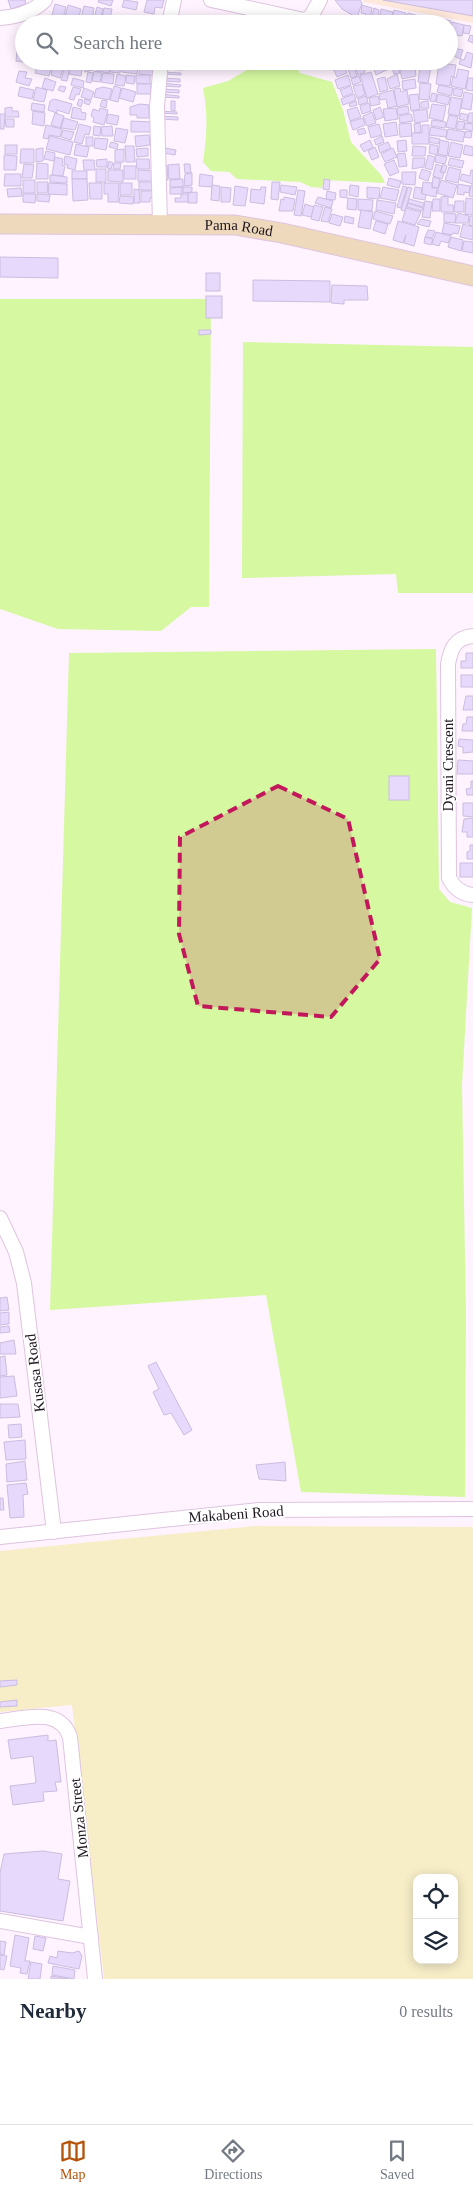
<!DOCTYPE html>
<style>
body{margin:0;font-family:"Times New Roman",serif;background:#f2f2f3;color:#1f2937}
.controls{position:absolute;right:15px;bottom:15px;display:grid;overflow:hidden;border-radius:10px;box-shadow:0 2px 12px #0003}
.controls button{width:45px;height:45px;display:grid;place-items:center;padding:0;border:0;border-bottom:1px solid #e0e1e3;background:#fff;color:#1f2937;font:25px sans-serif}
.list{margin:0;padding:0;list-style:none}
h2{display:flex;justify-content:space-between;align-items:center;height:65px;margin:0;padding:0 20px;font-size:21px}
h2 small{font-size:16px;font-weight:400;color:#747a83}
.icon{flex:none;width:28px;height:28px;fill:none;stroke:currentColor;stroke-width:2;stroke-linecap:round;stroke-linejoin:round}
.map{position:relative;flex:none;width:473px;height:1979px;overflow:hidden}
.search{position:absolute;background:#fff;box-shadow:0 2px 12px #0003;left:15px;right:15px;top:15px;height:55px;display:flex;align-items:center;gap:12px;box-sizing:border-box;padding:0 18px;border-radius:28px;color:#747a83;font-size:19px}
.sheet{height:145px;background:#fff}
nav{display:flex;justify-content:space-around;align-items:center;box-sizing:border-box;height:70px;border-top:1px solid #e0e1e3;background:#fff;font-size:14px;color:#747a83}
nav a{display:grid;justify-items:center;gap:2px}
nav .on{color:#b45309}
.map>svg:first-child{display:block}
.education{fill:#fee8db}
.green{fill:#d5f8a1}
.sand{fill:#f7eec8;fill-rule:evenodd}
.building{fill:#e6d9fc;stroke:#cabddf}
.lines{fill:none;stroke-linecap:round;stroke-linejoin:round}
.street-casing{stroke:#dfc4df;stroke-width:16}
.secondary-casing{stroke:#dfc4df;stroke-width:21}
.street{stroke:#fff;stroke-width:14}
.secondary{stroke:#eed9bc;stroke-width:19}
.marked{fill:#c2185b;fill-opacity:0.2;stroke:#c2185b;stroke-width:4;stroke-dasharray:10 6;stroke-linejoin:round}
.labels{text-anchor:middle;dominant-baseline:central;stroke-width:4;stroke-linejoin:round;paint-order:stroke}
.street-label{font-size:15px;fill:#1f151f;stroke:#fff}
</style>
<div class="map">
<svg width="473" height="1979" viewBox="0 0 473 1979">
<rect width="100%" height="100%" fill="#fef3fe"/>
<!-- education -->
<polygon class="education" points="363,0 473,0 473,23 363,2"/>
<!-- green -->
<g class="green">
<path d="M277,61h17l6,12 32,9 11,28 8,32 31,34 3,7 -61,-3 -2,8 -11,-1 -11,-5 -63,-3 -8,-7 -18,-1 -8,-9c4,-26 5,-49 0,-74l25,-7 22,-13 26,-4z"/>
<polygon points="0,299 211,299 209,607 191,607 161,631 58,629 0,609"/>
<polygon points="243,342 473,347 473,593 398,593 396,574 242,578"/>
<polygon points="436,649 439,889 450,902 472,908 462,1085 466,1313 465,1497 301,1492 266,1295 50,1310 69,653"/>
</g>
<!-- sand -->
<path class="sand" d="M255,1526l218,1v452h-369l-32,-274 -72,7v-161zM417,1878h37v82h-37z"/>
<!-- building -->
<g class="building">
<polygon points="8,0 25,0 26,4 11,9"/>
<polygon points="99,0 113,0 111,6 98,2"/>
<polygon points="124,0 138,2 136,10 122,7"/>
<polygon points="147,0 164,0 162,8 155,7 154,14 144,12"/>
<polygon points="335,0 360,0 362,3 357,18 342,9"/>
<polygon points="383,0 473,0 473,16"/>
<polygon points="55,4 66,7 62,22 51,19"/>
<polygon points="68,5 81,9 77,24 64,20"/>
<polygon points="362,5 372,8 370,19 365,18 366,14 361,13"/>
<polygon points="84,6 94,8 92,20 81,18"/>
<polygon points="97,7 103,9 100,20 94,18"/>
<polygon points="104,8 112,9 110,19 102,17"/>
<polygon points="374,8 379,10 378,21 371,19"/>
<polygon points="381,9 393,12 390,24 379,24"/>
<polygon points="394,10 406,13 404,24 391,24"/>
<polygon points="408,13 419,16 417,24 405,24"/>
<polygon points="150,17 165,21 165,24 148,24"/>
<polygon points="428,17 438,20 436,24 426,24"/>
<polygon points="439,18 451,21 449,28 449,24 438,24"/>
<polygon points="47,19 59,24 46,24"/>
<polygon points="114,19 124,22 124,24 113,24"/>
<polygon points="93,20 105,23 105,24 92,24"/>
<polygon points="452,22 464,25 462,36 450,34"/>
<polygon points="464,25 471,26 469,34 463,33"/>
<polygon points="470,35 473,36 473,43 468,41"/>
<polygon points="454,48 463,50 460,59 452,55"/>
<polygon points="17,51 24,52 24,61 30,61 30,63 16,61"/>
<polygon points="467,52 473,54 471,68 459,64 461,59 464,60"/>
<polygon points="49,61 57,61 56,66 48,64"/>
<polygon points="58,61 67,61 67,66 58,64"/>
<polygon points="72,61 79,61 82,69 70,67 68,63"/>
<polygon points="94,61 96,69 85,72 83,63"/>
<polygon points="98,61 111,61 109,73 97,71"/>
<polygon points="111,61 121,61 120,73 110,72"/>
<polygon points="361,61 365,72 358,75 354,63"/>
<polygon points="379,61 390,62 393,67 376,75 372,64"/>
<polygon points="412,61 413,67 401,69 400,62"/>
<polygon points="167,62 182,62 182,64 167,63"/>
<polygon points="38,63 52,66 49,76 35,73"/>
<polygon points="123,63 138,64 137,74 122,72"/>
<polygon points="439,63 456,65 454,77 451,76 450,86 436,84"/>
<polygon points="140,64 156,65 155,76 139,74"/>
<polygon points="353,64 357,76 351,78 347,66"/>
<polygon points="53,66 63,68 60,78 51,75"/>
<polygon points="65,66 70,67 67,81 61,80"/>
<polygon points="420,66 431,67 428,83 418,82"/>
<polygon points="71,67 82,69 81,76 69,74"/>
<polygon points="165,67 182,68 182,70 164,69"/>
<polygon points="344,67 347,73 337,77 334,70"/>
<polygon points="395,67 398,67 400,73 394,74 392,68"/>
<polygon points="415,67 416,76 402,79 400,70"/>
<polygon points="458,69 469,71 465,89 451,86 453,77 456,78"/>
<polygon points="19,71 27,72 25,78 32,79 29,86 16,82"/>
<polygon points="94,71 102,73 100,82 92,81"/>
<polygon points="88,72 93,73 91,83 86,82"/>
<polygon points="162,72 181,73 181,75 162,74"/>
<polygon points="371,72 378,94 367,98 360,75"/>
<polygon points="103,73 114,74 113,84 101,82"/>
<polygon points="117,74 126,76 124,86 115,85"/>
<polygon points="397,74 400,86 390,89 387,79"/>
<polygon points="126,75 135,76 134,84 126,83"/>
<polygon points="136,75 150,75 150,84 136,83"/>
<polygon points="348,75 351,85 338,89 335,80"/>
<polygon points="359,76 361,82 353,85 351,79"/>
<polygon points="385,77 388,90 380,92 377,79"/>
<polygon points="45,78 56,82 53,91 42,88"/>
<polygon points="73,78 84,81 83,88 71,85"/>
<polygon points="162,78 180,79 180,82 162,81"/>
<polygon points="468,78 473,78 473,91 466,90"/>
<polygon points="415,79 416,88 403,90 402,81"/>
<polygon points="162,83 181,85 180,87 162,86"/>
<polygon points="420,83 431,84 429,100 419,99"/>
<rect x="137" y="84" width="14" height="10"/>
<polygon points="362,84 365,95 357,98 353,86"/>
<polygon points="439,85 453,88 451,96 437,92"/>
<polygon points="60,86 66,87 64,92 58,90"/>
<polygon points="114,86 121,88 118,102 110,100"/>
<polygon points="351,86 353,93 343,97 340,90"/>
<polygon points="20,87 34,90 32,99 18,96"/>
<polygon points="36,87 47,90 44,102 33,100"/>
<polygon points="73,87 81,89 79,95 76,94 74,100 69,99"/>
<polygon points="103,87 112,89 109,100 94,97 96,89"/>
<polygon points="84,88 94,92 91,100 81,97"/>
<polygon points="122,88 136,92 133,102 119,98"/>
<polygon points="400,88 401,92 407,90 409,104 397,107 394,89"/>
<polygon points="454,88 463,90 461,97 453,95"/>
<polygon points="161,89 179,90 179,93 160,92"/>
<polygon points="393,90 397,106 388,108 386,99 380,100 379,94"/>
<polygon points="464,92 473,94 471,110 461,108"/>
<polygon points="432,93 437,94 435,102 430,101"/>
<polygon points="161,94 179,96 179,98 161,97"/>
<polygon points="354,94 356,100 343,105 341,99"/>
<polygon points="418,94 420,109 411,111 409,95"/>
<polygon points="438,94 450,97 448,105 436,102"/>
<polygon points="366,96 368,102 359,105 358,99"/>
<polygon points="378,96 380,104 371,106 369,98"/>
<polygon points="451,97 462,99 459,116 448,114"/>
<polygon points="54,99 72,104 69,114 57,110 57,113 48,110 50,101"/>
<polygon points="79,99 83,100 81,107 77,105"/>
<polygon points="85,99 91,101 89,105 84,103"/>
<polygon points="102,100 107,101 106,108 100,106"/>
<polygon points="171,101 175,101 175,111 171,110"/>
<polygon points="356,101 357,105 350,107 349,104"/>
<polygon points="428,101 429,108 421,108 421,102"/>
<polygon points="32,103 45,105 44,112 31,110"/>
<polygon points="369,103 371,111 362,114 360,106"/>
<polygon points="140,104 149,105 149,118 137,118 137,115 130,115 130,107"/>
<polygon points="432,104 446,106 443,121 429,118"/>
<polygon points="408,106 409,113 398,115 397,108"/>
<polygon points="12,107 12,111 18,111 19,117 5,117 5,108"/>
<polygon points="73,107 81,109 81,112 86,113 85,120 71,118"/>
<polygon points="357,107 361,117 350,121 347,110"/>
<polygon points="380,107 384,117 376,120 373,110"/>
<polygon points="100,108 108,110 104,125 93,122 94,118 91,116 93,109 99,111"/>
<polygon points="396,108 398,119 385,121 383,109"/>
<polygon points="427,109 428,121 415,123 413,111"/>
<polygon points="33,111 45,113 44,126 32,124"/>
<polygon points="158,111 177,112 177,114 158,113"/>
<polygon points="372,112 376,123 367,126 363,116"/>
<polygon points="55,113 64,116 60,128 51,125"/>
<polygon points="461,113 468,115 467,121 459,119"/>
<polygon points="469,113 473,113 473,123 467,122"/>
<polygon points="0,114 5,114 4,129 0,129"/>
<polygon points="108,114 119,116 117,125 106,123"/>
<polygon points="411,114 413,121 400,123 399,116"/>
<polygon points="449,115 458,117 455,129 446,127"/>
<polygon points="159,116 178,117 178,120 159,119"/>
<polygon points="64,118 78,122 75,130 61,128"/>
<polygon points="363,118 365,125 353,130 350,122"/>
<polygon points="5,119 14,119 14,127 6,127"/>
<polygon points="432,120 446,122 445,128 431,126"/>
<polygon points="131,121 152,122 152,132 131,132"/>
<polygon points="458,121 465,122 463,130 456,129"/>
<polygon points="396,122 398,135 385,137 383,124"/>
<polygon points="411,123 412,136 400,137 399,124"/>
<polygon points="420,123 421,132 415,133 414,124"/>
<polygon points="465,123 473,124 473,131 464,129"/>
<polygon points="79,124 91,127 89,135 85,134 82,144 74,142"/>
<polygon points="379,124 382,135 371,138 368,127"/>
<polygon points="46,125 62,129 60,137 49,135 48,139 43,138"/>
<polygon points="422,125 429,125 429,144 412,144 412,133 422,133"/>
<polygon points="94,126 101,127 100,136 93,135"/>
<polygon points="112,126 113,136 102,136 101,127"/>
<polygon points="431,127 447,130 446,137 429,135"/>
<polygon points="116,128 128,130 125,143 114,141"/>
<polygon points="364,128 366,133 359,135 357,130"/>
<polygon points="448,129 465,132 463,142 446,139"/>
<polygon points="63,130 74,132 71,140 61,137"/>
<polygon points="466,131 472,132 471,138 464,137"/>
<polygon points="149,135 150,145 136,147 135,136"/>
<polygon points="50,136 73,142 70,155 46,149"/>
<polygon points="382,136 384,142 376,145 374,140"/>
<rect x="86" y="137" width="7" height="9"/>
<polygon points="430,137 440,139 438,144 429,142"/>
<polygon points="95,138 108,139 106,150 94,148"/>
<polygon points="370,140 373,147 364,152 360,145"/>
<polygon points="406,140 407,151 398,152 397,141"/>
<polygon points="440,140 449,142 447,156 438,154"/>
<polygon points="111,142 118,144 117,149 109,147"/>
<polygon points="388,142 391,148 380,153 378,146"/>
<polygon points="451,142 463,145 460,158 448,156"/>
<polygon points="76,144 89,147 87,157 74,155"/>
<polygon points="430,144 438,146 437,155 429,153"/>
<rect x="5" y="145" width="12" height="9"/>
<polygon points="465,145 473,147 473,156 463,154"/>
<polygon points="125,146 134,146 135,162 126,162"/>
<polygon points="413,146 426,147 425,156 412,156"/>
<polygon points="375,147 379,157 372,160 368,151"/>
<polygon points="43,148 43,161 36,162 36,149"/>
<polygon points="148,148 148,156 137,157 136,149"/>
<polygon points="165,148 176,150 175,155 164,153"/>
<polygon points="393,148 397,157 385,162 381,154"/>
<polygon points="21,149 34,149 34,163 20,163"/>
<polygon points="124,149 124,162 115,162 115,150"/>
<polygon points="46,151 55,153 54,161 44,159"/>
<polygon points="405,153 407,166 399,167 397,154"/>
<polygon points="4,155 17,156 16,170 4,170"/>
<polygon points="428,155 435,157 432,170 425,168"/>
<polygon points="436,155 447,157 445,164 435,162"/>
<polygon points="65,156 77,159 75,170 67,168 68,165 64,164"/>
<polygon points="55,157 63,159 62,165 65,166 63,176 52,175"/>
<polygon points="413,158 425,158 424,167 412,169"/>
<polygon points="450,158 464,161 462,168 448,165"/>
<polygon points="107,159 107,167 97,167 96,160"/>
<polygon points="136,159 149,159 150,169 137,169"/>
<polygon points="83,160 94,160 95,170 84,170"/>
<polygon points="394,160 399,172 390,176 384,164"/>
<polygon points="109,161 113,163 111,169 107,168"/>
<polygon points="37,163 48,164 48,179 36,179"/>
<polygon points="114,163 121,163 120,169 113,169"/>
<polygon points="24,164 34,165 32,178 22,178"/>
<polygon points="179,164 180,179 169,179 168,165"/>
<polygon points="184,164 190,164 191,173 185,173"/>
<polygon points="436,164 442,166 440,172 444,173 442,179 433,176"/>
<polygon points="443,164 447,166 445,173 441,171"/>
<polygon points="167,165 168,180 162,180 160,166"/>
<rect x="124" y="166" width="12" height="13"/>
<polygon points="449,167 461,170 458,183 445,180"/>
<rect x="96" y="169" width="10" height="13"/>
<polygon points="422,169 431,172 428,181 419,178"/>
<polygon points="108,170 123,170 123,182 108,181"/>
<polygon points="138,170 154,171 154,181 138,181"/>
<polygon points="471,170 473,170 473,184 460,180 462,174 470,176"/>
<rect x="72" y="171" width="15" height="8"/>
<polygon points="402,172 416,172 415,185 402,184"/>
<polygon points="192,173 192,185 184,186 185,174"/>
<polygon points="5,174 21,174 21,186 4,186"/>
<polygon points="200,174 213,176 212,187 199,186"/>
<polygon points="50,175 67,177 67,183 50,182"/>
<polygon points="433,177 440,179 438,188 432,187"/>
<polygon points="389,178 401,181 399,188 387,185"/>
<polygon points="72,179 87,179 88,200 73,201"/>
<polygon points="183,179 183,187 170,187 170,180"/>
<polygon points="324,179 330,180 329,190 323,189"/>
<rect x="23" y="180" width="12" height="13"/>
<polygon points="441,180 457,185 453,198 437,193"/>
<polygon points="37,182 48,182 47,193 37,193"/>
<rect x="139" y="182" width="15" height="8"/>
<polygon points="272,182 280,182 278,200 271,199"/>
<polygon points="423,182 432,183 432,188 437,188 436,197 422,194"/>
<polygon points="49,183 67,184 67,195 48,194"/>
<polygon points="89,183 102,183 102,199 90,199"/>
<polygon points="104,183 119,183 118,202 108,202 108,194 104,194"/>
<rect x="120" y="183" width="12" height="12"/>
<polygon points="458,184 470,186 469,193 464,192 464,195 457,194"/>
<polygon points="212,185 220,186 219,201 211,200"/>
<polygon points="281,185 297,187 295,195 280,192"/>
<polygon points="350,185 359,186 358,197 349,195"/>
<polygon points="471,185 473,185 473,197 469,196"/>
<polygon points="235,186 248,188 245,206 233,205"/>
<polygon points="403,186 407,187 401,208 397,207"/>
<polygon points="182,187 182,194 170,194 170,188"/>
<polygon points="183,187 192,187 192,192 183,193"/>
<polygon points="221,187 231,188 230,202 221,202"/>
<polygon points="261,187 266,187 264,204 250,202 251,189 260,190"/>
<polygon points="367,187 380,188 379,199 367,198"/>
<polygon points="383,187 399,190 396,201 380,198"/>
<polygon points="408,187 412,188 405,211 401,210"/>
<polygon points="415,187 422,188 421,193 426,195 425,200 413,198"/>
<polygon points="21,188 22,196 8,197 7,189"/>
<polygon points="134,189 139,190 140,203 134,203"/>
<polygon points="298,190 305,191 301,216 294,215"/>
<polygon points="340,190 347,190 347,198 340,197"/>
<polygon points="141,191 153,191 153,198 150,198 150,202 141,202"/>
<polygon points="327,191 336,193 335,200 326,199"/>
<polygon points="197,192 197,203 188,203 188,193"/>
<polygon points="23,194 36,194 35,203 23,202"/>
<polygon points="37,194 50,195 49,202 37,201"/>
<polygon points="181,194 188,194 188,202 175,202 175,198 181,198"/>
<polygon points="120,196 134,197 133,204 119,203"/>
<polygon points="448,196 448,205 453,205 454,212 441,212 441,197"/>
<polygon points="284,197 295,199 293,211 279,211 281,199 284,200"/>
<polygon points="318,197 333,201 331,208 315,203"/>
<polygon points="348,198 357,199 356,210 347,209"/>
<polygon points="466,198 473,199 473,215 465,214"/>
<polygon points="358,199 373,200 372,211 358,210"/>
<polygon points="409,199 424,203 423,207 408,203"/>
<polygon points="433,199 440,199 440,211 432,211"/>
<polygon points="377,200 396,203 394,214 376,210"/>
<polygon points="425,201 432,202 430,218 422,217"/>
<polygon points="455,201 464,201 464,212 454,212"/>
<polygon points="408,203 423,208 422,211 407,207"/>
<polygon points="305,204 314,207 311,217 302,215"/>
<polygon points="314,205 323,207 319,221 311,219"/>
<polygon points="325,207 332,209 328,222 321,221"/>
<polygon points="406,208 421,212 415,225 402,221"/>
<polygon points="361,210 373,212 370,229 358,227"/>
<polygon points="375,211 393,216 390,224 373,219"/>
<polygon points="444,213 456,214 455,223 444,222"/>
<polygon points="458,213 469,216 468,223 455,223"/>
<polygon points="332,214 343,217 340,226 329,223"/>
<polygon points="345,216 354,218 353,224 344,222"/>
<polygon points="470,216 473,216 473,226 469,225"/>
<polygon points="421,219 431,221 429,227 417,224"/>
<polygon points="376,221 388,224 385,234 373,230"/>
<polygon points="398,221 419,227 414,246 404,243 406,235 403,243 393,240"/>
<polygon points="444,223 460,226 458,234 453,233 452,235 442,233"/>
<polygon points="463,224 473,227 473,240 460,237"/>
<polygon points="428,230 435,231 432,238 425,237"/>
<polygon points="436,232 451,236 448,243 441,241 439,246 432,244"/>
<polygon points="425,237 433,239 431,245 424,243"/>
<polygon points="451,237 463,240 461,251 448,247"/>
<polygon points="464,241 473,242 473,253 462,251"/>
<polygon points="0,257 58,258 58,278 0,277"/>
<rect x="206" y="273" width="14" height="18"/>
<polygon points="253,280 330,281 330,302 253,301"/>
<polygon points="332,285 367,286 368,300 344,300 344,304 331,303"/>
<rect x="206" y="296" width="16" height="22"/>
<polygon points="199,330 211,330 211,334 199,335"/>
<polygon points="466,653 473,653 473,668 461,668 461,661 466,661"/>
<rect x="461" y="675" width="12" height="12"/>
<polygon points="466,696 473,696 473,710 463,710"/>
<polygon points="467,717 473,717 473,731 462,731 463,724 466,724"/>
<polygon points="459,739 473,740 473,752 463,753 463,747 458,746"/>
<polygon points="458,760 473,761 473,774 457,774"/>
<rect x="389" y="776" width="20" height="24"/>
<polygon points="471,781 473,781 473,795 467,795 466,789 471,788"/>
<polygon points="463,803 473,803 473,817 463,816"/>
<polygon points="473,818 473,837 467,837 467,832 462,832 464,819"/>
<polygon points="470,845 473,845 473,859 467,859 467,852 470,851"/>
<rect x="460" y="863" width="13" height="14"/>
<polygon points="7,1297 9,1310 0,1311 0,1298"/>
<polygon points="9,1312 9,1324 0,1325 0,1313"/>
<polygon points="9,1326 10,1332 0,1333 0,1327"/>
<polygon points="14,1340 16,1354 0,1354 0,1343"/>
<polygon points="5,1356 7,1375 0,1376 0,1357"/>
<polygon points="156,1362 192,1430 184,1435 171,1413 164,1415 153,1392 159,1389 148,1366"/>
<polygon points="14,1376 17,1396 0,1398 0,1377"/>
<polygon points="0,1404 18,1404 20,1417 0,1418"/>
<polygon points="21,1424 22,1437 9,1438 8,1425"/>
<polygon points="25,1440 26,1459 6,1460 4,1442"/>
<polygon points="25,1461 27,1480 7,1482 6,1464"/>
<polygon points="285,1462 286,1481 259,1479 256,1465"/>
<polygon points="26,1483 28,1494 23,1495 24,1517 10,1518 7,1485"/>
<polygon points="0,1498 3,1498 4,1510 0,1510"/>
<polygon points="17,1680 17,1685 0,1687 0,1681"/>
<polygon points="17,1700 17,1706 0,1707 0,1702"/>
<polygon points="48,1735 48,1741 56,1740 61,1782 55,1782 57,1791 43,1792 44,1801 13,1805 10,1786 36,1783 33,1756 11,1759 8,1740"/>
<polygon points="43,1851 62,1854 58,1879 70,1881 63,1921 0,1911 0,1873 4,1854"/>
<polygon points="15,1935 29,1938 25,1961 30,1961 27,1974 20,1973 21,1968 10,1966"/>
<polygon points="35,1936 46,1938 43,1951 33,1949"/>
<polygon points="0,1941 6,1942 4,1955 0,1954"/>
<polygon points="58,1951 72,1953 79,1951 82,1956 79,1969 48,1963 50,1956 57,1958"/>
<polygon points="0,1955 7,1956 4,1970 0,1969"/>
<polygon points="31,1962 42,1964 40,1979 28,1979"/>
<polygon points="53,1966 75,1970 74,1979 52,1975"/>
<polygon points="51,1976 69,1979 51,1979"/>
</g>
<g class="lines">
<defs>
<g id="street">
<polyline points="211,0 304,20 310,18 320,0"/>
<path d="M0,18c16,-1 33,-6 45,-18"/>
<polyline points="169,24 174,0"/>
<polyline points="160,223 157,107 161,61"/>
<path d="M473,636c-18,2 -22,12 -25,28l1,214c5,10 12,16 24,17"/>
<polyline points="0,1218 16,1252 24,1283 54,1532"/>
<polyline points="0,1537 258,1510 473,1509"/>
<path d="M0,1721c25,-3 60,-14 70,16l25,242"/>
<polyline points="0,1921 91,1937"/>
</g>
<g id="secondary">
<path id="s1" d="M0,224l235,1 47,8 191,43"/>
</g>
</defs>
<!-- street casing -->
<use href="#street" class="street-casing"/>
<!-- secondary casing -->
<use href="#secondary" class="secondary-casing"/>
<!-- street -->
<use href="#street" class="street"/>
<!-- secondary -->
<use href="#secondary" class="secondary"/>
</g>
<!-- marked area -->
<path class="marked" d="M278,786l70,33 32,140 -49,58 -133,-11 -19,-72 1,-97z"/>
<g class="labels">
<!-- street labels -->
<g class="street-label">
<text stroke="none"><textPath href="#s1" startOffset="239">Pama Road</textPath></text>
<text transform="translate(448 765) rotate(-90)">Dyani Crescent</text>
<text transform="translate(35 1373) rotate(-97)">Kusasa Road</text>
<text transform="translate(236 1514) rotate(-4)">Makabeni Road</text>
<text transform="translate(79 1818) rotate(-96)">Monza Street</text>
</g>
</g>
</svg>
<div class="controls">
<button><svg class="icon" aria-label="locate" viewBox="0 0 24 24"><circle cx="12" cy="12" r="6"/><path d="M12 2v4M12 18v4M2 12h4M18 12h4"/></svg></button>
<button><svg class="icon" aria-label="layers" viewBox="0 0 24 24"><path d="M12 4l9 5-9 5-9-5zM3 14l9 5 9-5"/></svg></button>
</div>
<div class="search"><svg class="icon" aria-label="search" viewBox="0 0 24 24"><circle cx="10" cy="10" r="6"/><path d="M15 15l6 6"/></svg>Search here</div>
</div>
<section class="sheet">
<h2>Nearby<small>0 results</small></h2>
<ul class="list">
</ul>
</section>
<nav>
<a class="on"><svg class="icon" aria-label="map" viewBox="0 0 24 24"><path d="M3 6l6-2 6 2 6-2v14l-6 2-6-2-6 2zM9 4v14M15 6v14"/></svg>Map</a>
<a><svg class="icon" aria-label="directions" viewBox="0 0 24 24"><path d="M12 3l9 9-9 9-9-9zM9 14v-3h6M13 9l2 2-2 2"/></svg>Directions</a>
<a><svg class="icon" aria-label="saved" viewBox="0 0 24 24"><path d="M7 4h10v16l-5-4-5 4z"/></svg>Saved</a>
</nav>
